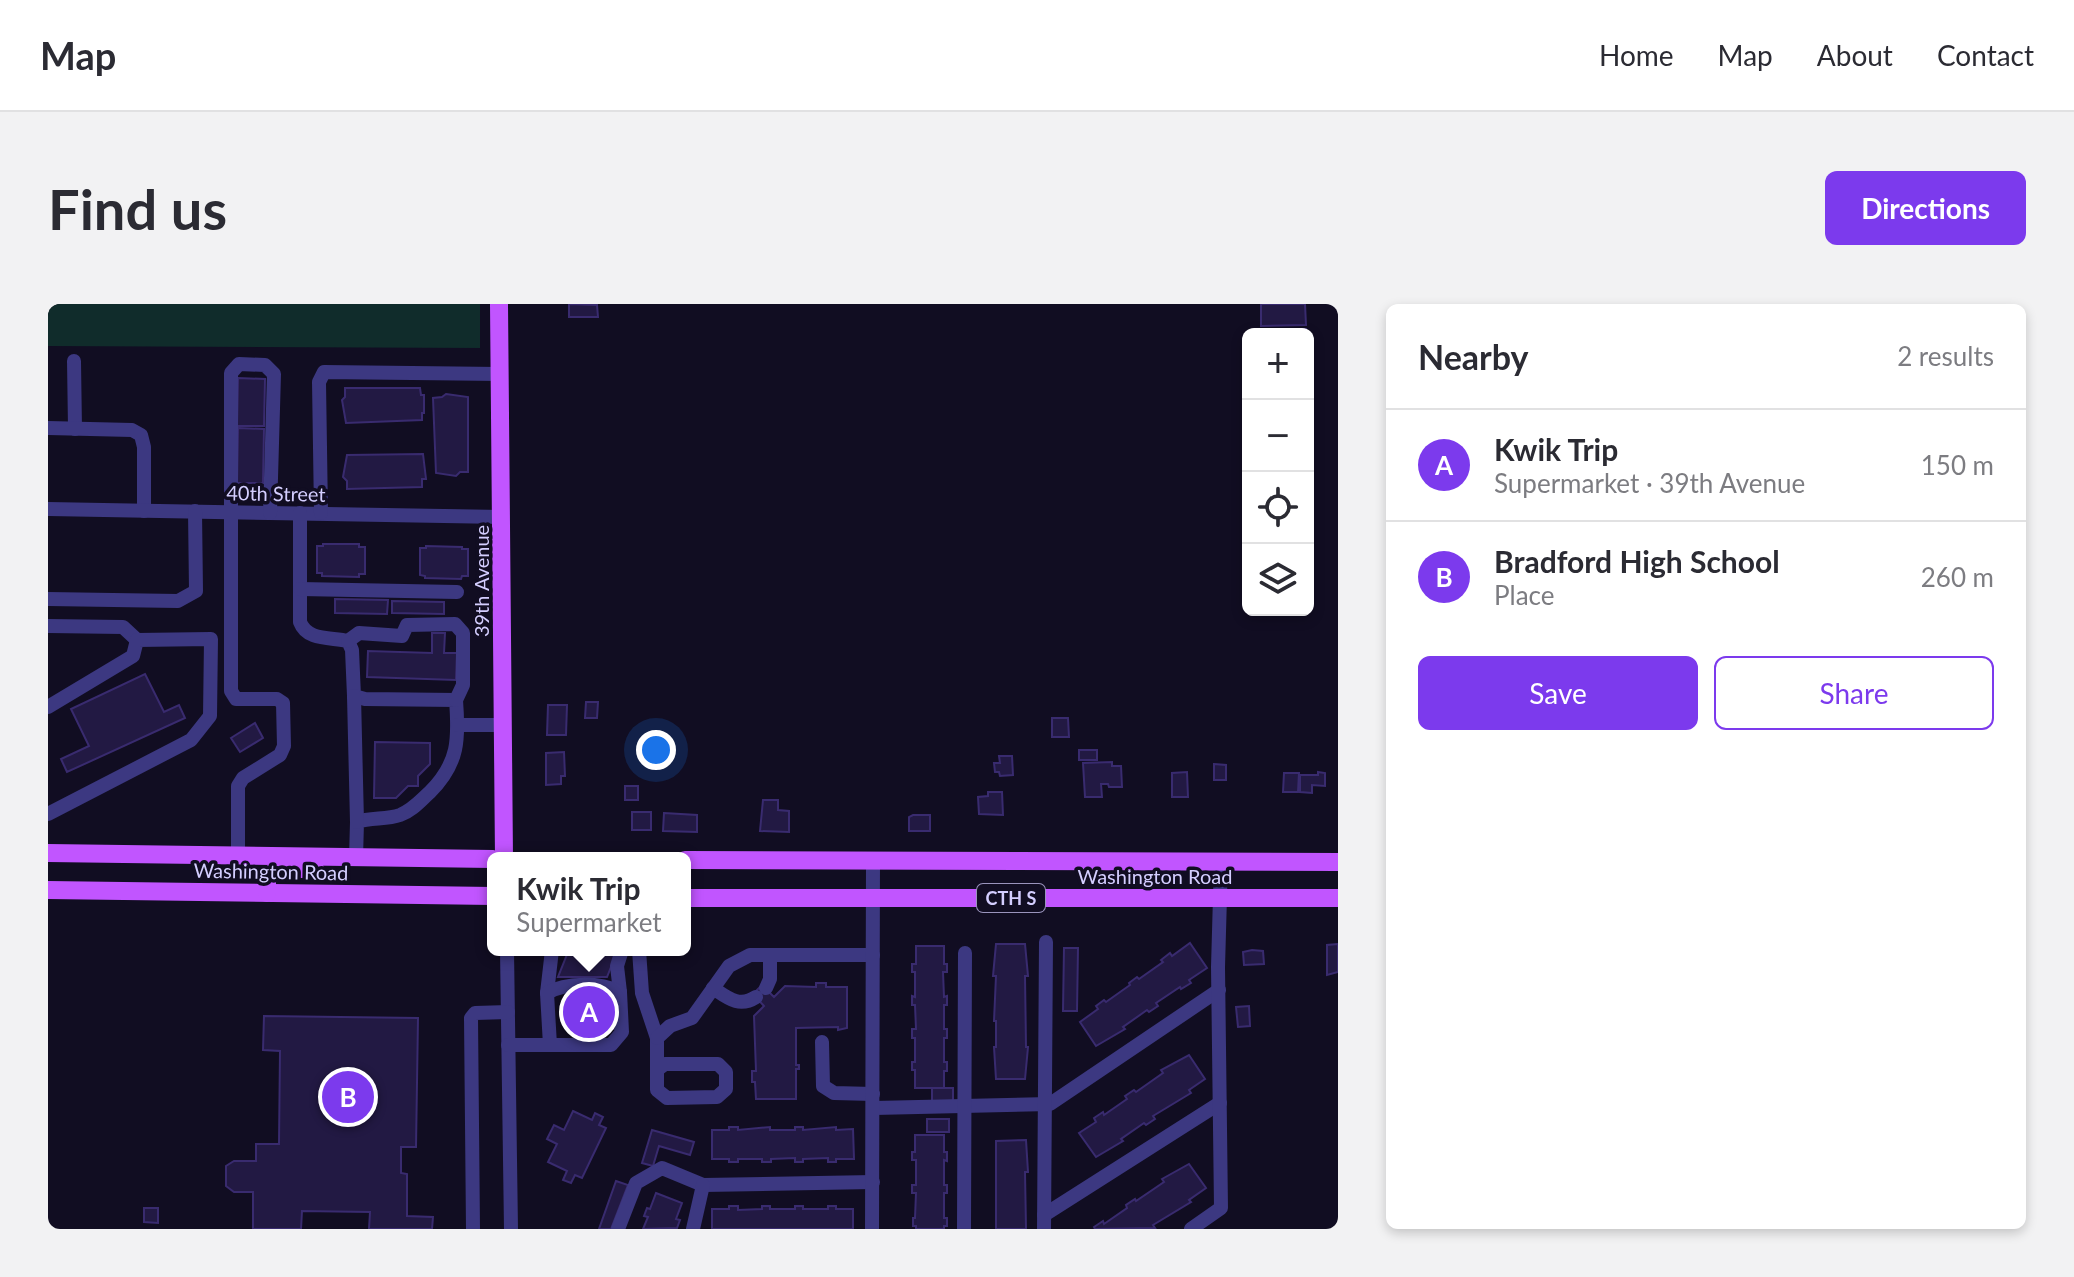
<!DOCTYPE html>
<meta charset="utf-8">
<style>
body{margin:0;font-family:Lato,sans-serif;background:#f2f2f3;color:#2b2b33}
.controls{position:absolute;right:24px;top:24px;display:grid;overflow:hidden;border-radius:12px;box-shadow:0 4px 12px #0003}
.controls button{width:72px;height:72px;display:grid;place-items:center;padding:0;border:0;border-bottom:2px solid #e1e1e2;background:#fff;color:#2b2b33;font:40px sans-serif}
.you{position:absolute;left:608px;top:446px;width:28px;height:28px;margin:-20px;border:6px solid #fff;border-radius:50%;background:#1a73e8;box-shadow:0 0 0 12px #1a73e833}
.badge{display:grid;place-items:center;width:52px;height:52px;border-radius:50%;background:#7c3aed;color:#fff;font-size:26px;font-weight:700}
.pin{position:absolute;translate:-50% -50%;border:4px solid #fff;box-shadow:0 2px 8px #0006}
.popup{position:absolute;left:439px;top:548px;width:204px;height:104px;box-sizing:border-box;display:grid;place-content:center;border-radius:12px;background:#fff;filter:drop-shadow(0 2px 6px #0005);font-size:26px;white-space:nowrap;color:#7c7c81}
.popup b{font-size:30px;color:#2b2b33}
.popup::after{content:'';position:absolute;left:50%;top:100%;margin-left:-16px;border:16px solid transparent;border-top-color:#fff}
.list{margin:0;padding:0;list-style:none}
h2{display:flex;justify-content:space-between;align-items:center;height:104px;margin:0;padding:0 32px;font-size:34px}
h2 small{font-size:26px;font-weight:400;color:#7c7c81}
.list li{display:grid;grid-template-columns:52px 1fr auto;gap:24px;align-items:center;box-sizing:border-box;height:112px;padding:0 32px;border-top:2px solid #e1e1e2}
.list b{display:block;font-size:30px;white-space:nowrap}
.list p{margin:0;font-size:26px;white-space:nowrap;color:#7c7c81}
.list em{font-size:26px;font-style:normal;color:#7c7c81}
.actions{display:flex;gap:16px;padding:24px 32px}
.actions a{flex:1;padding:18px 0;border:2px solid #7c3aed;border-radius:12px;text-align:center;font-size:28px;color:#7c3aed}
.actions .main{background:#7c3aed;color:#fff}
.icon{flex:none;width:44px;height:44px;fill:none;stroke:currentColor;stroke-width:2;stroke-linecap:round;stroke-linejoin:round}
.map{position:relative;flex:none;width:1290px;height:925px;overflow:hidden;border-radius:12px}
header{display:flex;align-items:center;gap:48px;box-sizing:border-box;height:112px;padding:0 40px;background:#fff;border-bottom:2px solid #e1e1e2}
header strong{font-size:38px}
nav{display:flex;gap:44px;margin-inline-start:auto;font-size:28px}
.intro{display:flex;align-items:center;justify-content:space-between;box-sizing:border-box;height:192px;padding:0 48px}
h1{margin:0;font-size:56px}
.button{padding:20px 36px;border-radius:12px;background:#7c3aed;color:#fff;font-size:28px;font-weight:700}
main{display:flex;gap:48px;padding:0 48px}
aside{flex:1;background:#fff;border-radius:12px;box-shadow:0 4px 12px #0003}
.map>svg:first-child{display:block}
.green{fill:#102c2b}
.building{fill:#221943;stroke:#392b6f;stroke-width:2}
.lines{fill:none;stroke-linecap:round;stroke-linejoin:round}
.minor{stroke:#3c3881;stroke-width:14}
.major{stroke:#c155ff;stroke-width:18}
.labels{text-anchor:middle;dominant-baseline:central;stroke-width:7;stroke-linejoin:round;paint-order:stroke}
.shield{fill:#110d22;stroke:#9a94bd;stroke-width:2}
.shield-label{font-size:18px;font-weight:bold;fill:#d4ceff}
.street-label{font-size:20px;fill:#d4ceff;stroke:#110d22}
</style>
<header>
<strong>Map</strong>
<nav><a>Home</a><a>Map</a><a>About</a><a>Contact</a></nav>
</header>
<div class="intro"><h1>Find us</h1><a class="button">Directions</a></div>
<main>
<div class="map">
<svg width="1290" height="925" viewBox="0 0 1290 925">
<rect width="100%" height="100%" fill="#110d22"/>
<!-- green -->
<polygon class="green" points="0,0 432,0 432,44 0,42"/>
<!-- building -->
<g class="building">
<polygon points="521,0 549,1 550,13 521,13"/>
<polygon points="1213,0 1257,0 1258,21 1213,22"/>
<polygon points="1216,25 1258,25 1258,30 1215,30"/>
<polygon points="190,74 217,75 216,122 189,122"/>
<polygon points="297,84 372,84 373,91 376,91 376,109 374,109 374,116 298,119 294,96 297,93"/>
<polygon points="398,90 420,93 420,168 412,168 408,172 388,169 385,94 394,93"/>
<polygon points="190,124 216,125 215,179 189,179"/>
<polygon points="375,150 378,175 374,175 374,183 299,185 299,177 295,173 299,151"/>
<polygon points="275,240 311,240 311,243 317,243 317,270 311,270 311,273 274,272 274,269 269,269 269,242 275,242"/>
<polygon points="378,242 414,243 414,245 420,245 420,272 414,272 413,275 377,274 377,272 372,271 372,244 378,244"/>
<polygon points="287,295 340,296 339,310 287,309"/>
<polygon points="344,297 396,298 396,310 344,309"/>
<polygon points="384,329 397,329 396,349 409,349 408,376 319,373 320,347 384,349"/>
<polygon points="97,370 116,408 131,401 137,414 19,468 13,455 41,442 23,405"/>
<polygon points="538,398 550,398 549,414 537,414"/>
<polygon points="500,401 519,401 518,431 499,431"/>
<polygon points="1004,414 1020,414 1021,433 1004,433"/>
<polygon points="207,419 215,434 192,448 183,434"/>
<polygon points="327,438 382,439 382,460 370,472 370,482 360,482 348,494 326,494"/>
<rect x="1031" y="446" width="18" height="10"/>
<polygon points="516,448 517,472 513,472 513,480 498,481 498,449"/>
<polygon points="951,452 964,452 965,471 952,472 951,468 947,468 946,459 952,459"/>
<polygon points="1064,458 1064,462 1073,462 1074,483 1061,483 1060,480 1053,480 1054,493 1037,493 1035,459"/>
<polygon points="1166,460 1178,461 1178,476 1166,476"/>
<polygon points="1139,468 1140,493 1124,493 1124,469"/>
<polygon points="1270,468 1277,469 1277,482 1264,481 1264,489 1252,488 1252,471 1270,471"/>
<polygon points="1236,469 1251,469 1250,488 1235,488"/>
<rect x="577" y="482" width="13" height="14"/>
<polygon points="940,488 954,488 955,511 931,510 930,493 940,492"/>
<polygon points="715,496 730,496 730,506 741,507 741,528 712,527"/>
<rect x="584" y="508" width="19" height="18"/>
<polygon points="616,509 649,511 649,528 615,527"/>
<polygon points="865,511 882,511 882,527 861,527 861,513"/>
<polygon points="1142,639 1159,664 1141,676 1143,679 1133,685 1132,683 1108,699 1110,702 1101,708 1099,706 1075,723 1077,725 1048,742 1032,718 1050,705 1048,702 1056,696 1058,698 1082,681 1081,679 1089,673 1091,675 1115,658 1113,656 1122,649 1124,652"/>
<polygon points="948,640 977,640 980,672 977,672 978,743 980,743 977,775 948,775 946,743 948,743 948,717 946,717 948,672 945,672"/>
<polygon points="1290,640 1290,668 1279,671 1279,641"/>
<polygon points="868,642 896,642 896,660 899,660 899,668 895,668 896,693 899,692 899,701 896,701 896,725 899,725 899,734 896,734 896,758 899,758 899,767 896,767 896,784 867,784 867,766 864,766 864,758 867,758 867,734 864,734 864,725 868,725 867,701 864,701 864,692 867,693 867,668 864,668 864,660 868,660"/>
<polygon points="1016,644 1030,644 1029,707 1015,707"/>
<polygon points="1204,646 1215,647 1216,660 1196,661 1195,648"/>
<polygon points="520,648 569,648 559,673 510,673"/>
<polygon points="768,679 778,679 778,683 799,683 799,724 790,726 790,723 748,724 748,761 751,761 751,765 748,765 748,795 708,795 707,778 704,778 704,767 708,767 706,712 716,702 705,690 714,681 726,693 737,682 768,683"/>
<polygon points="517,699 564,699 564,716 568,716 568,725 562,725 561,723 517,723"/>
<polygon points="1201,702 1202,722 1190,723 1188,703"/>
<polygon points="216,712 370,714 368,843 353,843 353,869 359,870 359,912 385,913 384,925 321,925 322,908 254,907 253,925 205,925 205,888 186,888 178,882 178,862 186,857 208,857 208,840 231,840 232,747 215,746"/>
<polygon points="1141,751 1157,775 1141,786 1143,789 1105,812 1107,815 1098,821 1096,819 1073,835 1075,837 1048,853 1031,829 1048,818 1046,814 1055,808 1056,811 1079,795 1077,792 1086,786 1088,788 1115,769 1113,766"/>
<rect x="884" y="784" width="21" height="14"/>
<polygon points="525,807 544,816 547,809 555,813 551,821 558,824 534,874 527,871 523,879 515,876 519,867 500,858 509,840 499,835 506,821 516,826"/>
<rect x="879" y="815" width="22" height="13"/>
<polygon points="681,823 690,823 690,826 722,823 722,826 747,826 747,823 755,823 755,826 788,823 788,826 805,825 806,855 788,855 788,858 780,858 780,854 755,855 755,858 747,858 747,854 723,855 723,858 714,858 714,855 690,855 690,858 681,858 681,855 664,855 664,826 681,826"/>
<polygon points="604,826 646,838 642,851 611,842 605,862 594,859"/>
<polygon points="867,831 896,831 896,848 899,848 899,857 896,856 896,881 899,881 899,889 896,889 896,914 899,914 899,922 896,922 896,925 868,925 868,922 865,922 865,914 867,914 868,889 864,889 864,881 868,881 868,856 864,856 864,848 867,848"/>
<polygon points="978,836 980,868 977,868 978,925 948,925 948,837"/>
<polygon points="1141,860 1158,884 1141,896 1143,898 1105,921 1107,924 1047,925 1046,923 1055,917 1056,920 1079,904 1078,901 1087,895 1088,897 1116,878 1114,875"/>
<polygon points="568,877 580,881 563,925 551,925"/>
<polygon points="608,889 634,899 628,915 632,916 629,924 595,925 600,913 596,912 599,904 602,905"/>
<polygon points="681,902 690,902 690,906 714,905 714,902 722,902 722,905 747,905 747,902 755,902 755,905 780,905 780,902 788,902 788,905 805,905 805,925 664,925 664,905 681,905"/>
<polygon points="96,904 110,904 110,919 96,918"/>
</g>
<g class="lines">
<!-- minor -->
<g class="minor">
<polyline points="26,57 27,125"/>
<polyline points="0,124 84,126 93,131 96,143 96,207"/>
<polyline points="0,205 454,213"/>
<path d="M252,209v109c7,19 31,15 48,19l4,9 2,46 11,3 91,1c3,39 3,63 -26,92 -10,9 -17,18 -30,23 -14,5 -29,2 -43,7l-1,36"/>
<polyline points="273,209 271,78 276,68 452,70"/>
<polyline points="252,285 409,288"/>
<polyline points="0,295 130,297 148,287 147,207"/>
<polyline points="0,322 75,323 89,336"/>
<polyline points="300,337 311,329 354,332 359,321 407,320 415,329 415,381 408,396"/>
<polyline points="306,392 309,518"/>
<polyline points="0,403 85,352 89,336 163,335 162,412 143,436 0,510"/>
<polyline points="410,421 453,421"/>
<polyline points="190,552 190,482 195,474 232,451 236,442 235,399 229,395 188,395 183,387 183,69 191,60 217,61 226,70 222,209"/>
<polyline points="459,646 463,925"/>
<polyline points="591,646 594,689 609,734 609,786 619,794 669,793 678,785 678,768 670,760 617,760 609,766"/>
<path d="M665,684c15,10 26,20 43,9"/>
<polyline points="718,684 722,675 722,651"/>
<polyline points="572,688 569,662 574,646"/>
<polyline points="499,689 504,646"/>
<polyline points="609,734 622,722 644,714 681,662 702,651 825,651"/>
<polyline points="774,738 775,782 786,789 825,790"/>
<path d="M460,741h103l11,-13 -2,-40c-21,-10 -53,-10 -73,1l3,52"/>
<polyline points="826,804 1002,800 1171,686"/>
<polyline points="996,911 1172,799"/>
<polyline points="425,925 423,714 427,709 460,708"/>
<polyline points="570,925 588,879 614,864 655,881 825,878"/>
<polyline points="645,925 655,881"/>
<polyline points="824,925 825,557"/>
<polyline points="916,925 917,649"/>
<polyline points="996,925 998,638"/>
<polyline points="1143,925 1173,904 1170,663 1173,557"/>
</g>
<!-- major -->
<g class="major">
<polyline points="451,0 456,554"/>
<polyline points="0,549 445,555"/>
<polyline points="637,556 1290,558"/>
<polyline points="0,586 445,592"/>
<polyline points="219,589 219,574 229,565 267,565"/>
<polyline points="637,594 1290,594"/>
</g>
</g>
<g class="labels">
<!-- shield labels -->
<rect class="shield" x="929" y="580" width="68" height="28" rx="6"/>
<g class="shield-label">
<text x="963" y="594">CTH S</text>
</g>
<!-- street labels -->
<g class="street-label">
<text transform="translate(228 189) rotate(1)">40th Street</text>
<text transform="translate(433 277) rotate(-90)">39th Avenue</text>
<text transform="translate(223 567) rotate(1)">Washington Road</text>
<text x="1107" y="572">Washington Road</text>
</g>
</g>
</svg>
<div class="controls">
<button>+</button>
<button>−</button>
<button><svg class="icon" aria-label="locate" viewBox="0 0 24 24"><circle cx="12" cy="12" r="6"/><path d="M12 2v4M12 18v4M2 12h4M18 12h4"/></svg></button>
<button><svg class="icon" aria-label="layers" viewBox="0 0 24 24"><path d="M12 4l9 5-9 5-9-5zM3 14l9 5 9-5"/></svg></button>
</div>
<div class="you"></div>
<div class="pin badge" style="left:541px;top:708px">A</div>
<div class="popup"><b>Kwik Trip</b>Supermarket</div>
<div class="pin badge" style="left:300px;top:793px">B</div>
</div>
<aside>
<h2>Nearby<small>2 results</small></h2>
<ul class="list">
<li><span class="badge">A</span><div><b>Kwik Trip</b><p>Supermarket · 39th Avenue</p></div><em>150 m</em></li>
<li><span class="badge">B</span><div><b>Bradford High School</b><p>Place</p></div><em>260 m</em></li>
</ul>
<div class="actions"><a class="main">Save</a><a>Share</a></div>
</aside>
</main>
